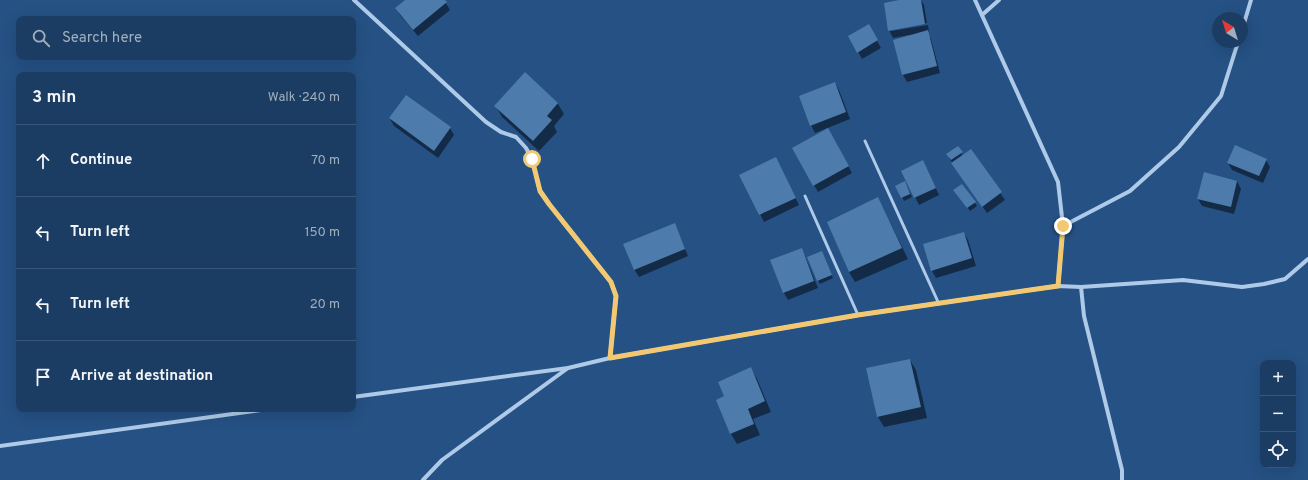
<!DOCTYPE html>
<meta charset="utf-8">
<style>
body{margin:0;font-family:Overpass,sans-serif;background:#254469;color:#f1f3f6}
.controls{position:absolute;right:12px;bottom:12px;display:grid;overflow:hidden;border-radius:8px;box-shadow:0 4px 16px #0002}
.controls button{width:36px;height:36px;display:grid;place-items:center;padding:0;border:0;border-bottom:1px solid #3a5678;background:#1c3d63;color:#f1f3f6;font:20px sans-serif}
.compass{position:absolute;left:1212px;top:12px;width:36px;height:36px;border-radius:50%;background:#1c3d63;box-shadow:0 4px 16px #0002;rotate:322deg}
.stop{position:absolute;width:12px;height:12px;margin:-9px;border:3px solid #f2c972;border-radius:50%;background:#fff}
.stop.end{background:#f2c972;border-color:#fff;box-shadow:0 1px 4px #0008}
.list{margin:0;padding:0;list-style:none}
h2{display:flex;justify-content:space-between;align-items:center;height:52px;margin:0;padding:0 16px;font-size:17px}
h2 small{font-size:13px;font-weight:400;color:#a0aebe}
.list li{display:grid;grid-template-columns:26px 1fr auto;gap:12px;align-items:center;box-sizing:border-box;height:72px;padding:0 16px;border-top:1px solid #3a5678}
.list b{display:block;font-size:15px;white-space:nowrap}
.list em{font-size:13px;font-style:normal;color:#a0aebe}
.icon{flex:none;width:22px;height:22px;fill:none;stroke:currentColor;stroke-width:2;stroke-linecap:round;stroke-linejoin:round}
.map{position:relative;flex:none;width:1308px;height:480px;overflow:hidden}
.search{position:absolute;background:#1c3d63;box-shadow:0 4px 16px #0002;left:16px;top:16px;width:340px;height:44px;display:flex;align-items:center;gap:10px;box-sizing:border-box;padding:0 14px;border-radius:8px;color:#a0aebe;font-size:15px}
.panel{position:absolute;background:#1c3d63;box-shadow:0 4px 16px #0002;left:16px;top:72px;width:340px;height:340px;border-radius:8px}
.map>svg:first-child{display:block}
.shadow{fill:#0007}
.building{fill:#4d7bac}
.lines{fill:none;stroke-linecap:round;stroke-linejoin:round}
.service{stroke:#aecae8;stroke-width:3}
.minor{stroke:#aecae8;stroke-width:4}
.route{stroke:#f2c972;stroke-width:5}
</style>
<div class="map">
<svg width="1308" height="480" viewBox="0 0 1308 480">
<rect width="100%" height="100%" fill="#255184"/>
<!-- shadow -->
<g class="shadow">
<polygon points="406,0 444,0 450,10 418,36 400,15 396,8"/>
<polygon points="905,0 921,0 924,5 927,23 891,29 891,31 928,25 929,32 927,32 931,39 940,73 907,82 903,75 894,41 909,37 909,35 893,38 889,30"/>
<polygon points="868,25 881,48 862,59 849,36"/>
<polygon points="526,74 558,104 564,114 554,126 557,132 539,151 502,117 496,106"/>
<polygon points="835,83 839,90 850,119 815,133 811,125"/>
<polygon points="390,119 450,128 454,135 438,158 394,126"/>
<polygon points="828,129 852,173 818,192 793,148"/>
<polygon points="958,147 963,156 971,151 1005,200 987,213 949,158"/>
<polygon points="1266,160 1270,167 1263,183 1232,170 1228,163"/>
<polygon points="780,166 799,205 764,222 741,175"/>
<polygon points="927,169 939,195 919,205 902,171"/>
<polygon points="1237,181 1241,189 1234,214 1202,206 1198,199"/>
<polygon points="897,186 906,186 912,197 904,201"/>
<polygon points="957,193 975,203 977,206 970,211"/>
<polygon points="878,198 908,259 855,282 849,272"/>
<polygon points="674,224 688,256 639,277 634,269"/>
<polygon points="964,233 968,240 976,266 936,278 932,271"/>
<polygon points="801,249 805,256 818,288 788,300 784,293 771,261"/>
<polygon points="823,255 833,278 820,284 818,280"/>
<polygon points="910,360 916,370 927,418 884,427 878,417 868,369"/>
<polygon points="751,369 757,379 771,412 753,419 760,435 737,444 731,434 717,400 725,397"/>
</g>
<!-- building -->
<g class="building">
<polygon points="405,0 445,0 447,2 413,30 395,8"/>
<polygon points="899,0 921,0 925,24 888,31 884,3"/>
<polygon points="869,24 878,40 857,53 848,36"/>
<polygon points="928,30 937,66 902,75 893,40"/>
<polygon points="525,72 558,103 547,116 552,120 533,141 494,106"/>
<polygon points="835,82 846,112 810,126 799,96"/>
<polygon points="406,95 451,127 434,151 389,118"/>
<polygon points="828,128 849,166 813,186 792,148"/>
<polygon points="1235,145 1267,159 1259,176 1227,163"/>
<polygon points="958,146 963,152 951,160 946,154"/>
<polygon points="971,149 1002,192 982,207 951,163"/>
<polygon points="776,157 796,198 759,215 739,175"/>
<polygon points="923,160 936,188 914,198 901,171"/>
<polygon points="1204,172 1237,181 1231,207 1197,199"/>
<polygon points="905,181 910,194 901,198 895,186"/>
<polygon points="962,184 976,202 967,208 953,190"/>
<polygon points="878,197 902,248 849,272 827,222"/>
<polygon points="675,223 685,249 634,270 623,244"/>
<polygon points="964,232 972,258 931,271 923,244"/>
<polygon points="802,248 814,281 783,293 770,260"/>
<polygon points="822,251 832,275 817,281 807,257"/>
<polygon points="910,359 921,407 877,417 866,368"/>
<polygon points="751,367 765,401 748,409 754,424 730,434 716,400 724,396 718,382"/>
</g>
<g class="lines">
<!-- service -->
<g class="service">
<polyline points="865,141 939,304"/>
<polyline points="805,196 858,315"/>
</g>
<!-- minor -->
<g class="minor">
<polyline points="354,0 486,122 501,132 516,137 526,148 532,159 540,191 549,204 611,282 616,296 610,358"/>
<polyline points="975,0 1058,182 1063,226 1058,286"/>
<polyline points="982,15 999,0"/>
<polyline points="1242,30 1251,0"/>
<polyline points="1063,226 1130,191 1179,147 1221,96 1238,42"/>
<polyline points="1081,287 1084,316 1122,470 1122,480"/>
<polyline points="353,397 568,368 610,358 858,315 1058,286 1081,287 1183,280 1242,287 1264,284 1285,279 1308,259"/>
<polyline points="0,446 268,409"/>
<polyline points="423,480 442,460 568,368"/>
</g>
</g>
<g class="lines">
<!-- route -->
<polyline class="route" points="532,159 540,191 549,204 611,282 616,296 610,358 858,315 1058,286 1063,226"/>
</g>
</svg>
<div class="controls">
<button>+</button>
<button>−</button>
<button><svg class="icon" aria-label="locate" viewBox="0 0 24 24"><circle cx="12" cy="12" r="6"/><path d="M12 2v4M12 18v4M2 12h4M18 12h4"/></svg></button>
</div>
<svg class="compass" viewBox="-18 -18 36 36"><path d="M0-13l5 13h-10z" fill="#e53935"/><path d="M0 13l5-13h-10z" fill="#a0aebe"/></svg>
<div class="stop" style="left:532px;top:159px"></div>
<div class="stop end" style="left:1063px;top:226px"></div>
<div class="search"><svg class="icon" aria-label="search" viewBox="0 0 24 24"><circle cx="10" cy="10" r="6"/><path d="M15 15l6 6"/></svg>Search here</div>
<section class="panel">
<h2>3 min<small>Walk · 240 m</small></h2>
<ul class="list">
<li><svg class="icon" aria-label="ahead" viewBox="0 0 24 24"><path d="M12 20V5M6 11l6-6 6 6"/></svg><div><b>Continue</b></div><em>70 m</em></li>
<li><svg class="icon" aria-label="left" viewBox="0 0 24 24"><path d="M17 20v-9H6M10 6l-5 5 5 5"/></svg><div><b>Turn left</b></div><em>150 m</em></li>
<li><svg class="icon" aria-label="left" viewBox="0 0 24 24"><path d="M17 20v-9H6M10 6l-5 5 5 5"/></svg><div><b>Turn left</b></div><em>20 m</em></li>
<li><svg class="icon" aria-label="arrive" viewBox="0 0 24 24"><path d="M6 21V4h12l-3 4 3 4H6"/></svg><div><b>Arrive at destination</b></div></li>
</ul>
</section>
</div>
